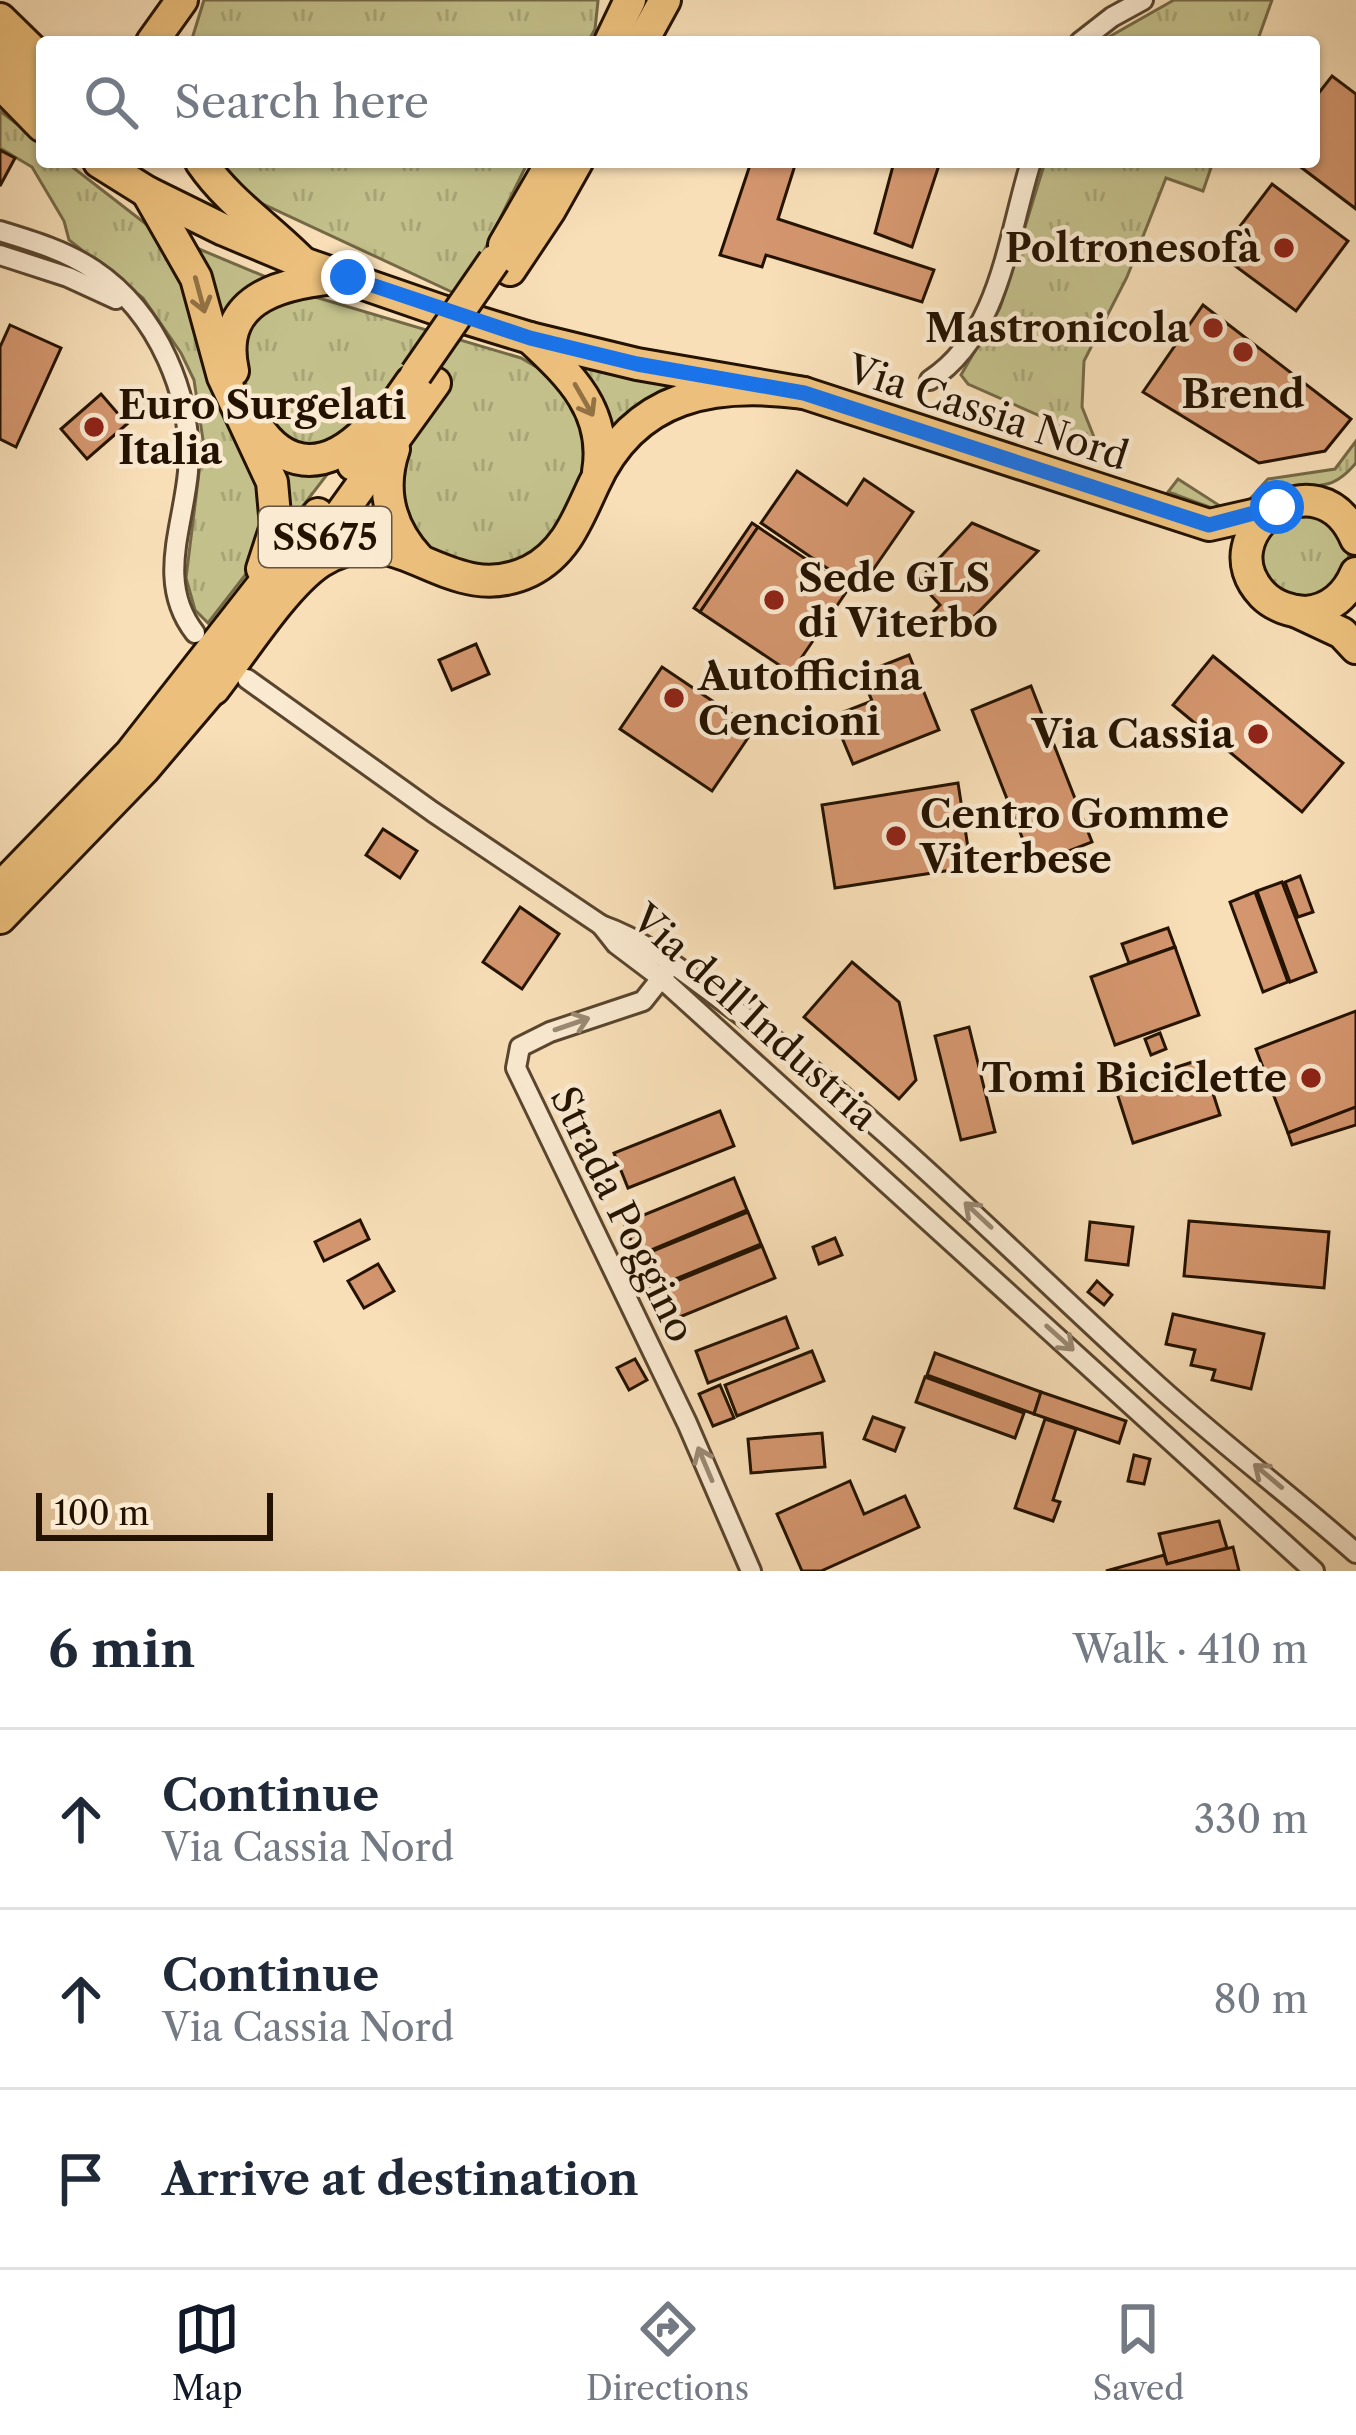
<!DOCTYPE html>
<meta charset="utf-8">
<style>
body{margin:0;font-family:"Libre Caslon Text",serif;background:#f6f6f7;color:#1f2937}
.scale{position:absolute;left:36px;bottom:30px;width:237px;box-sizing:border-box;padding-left:12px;border:6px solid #241200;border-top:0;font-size:33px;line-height:42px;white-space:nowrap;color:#241200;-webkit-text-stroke:9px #faead1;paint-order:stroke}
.stop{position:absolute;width:36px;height:36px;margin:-27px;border:9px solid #1a73e8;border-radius:50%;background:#fff}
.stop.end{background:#1a73e8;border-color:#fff;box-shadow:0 3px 12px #0008}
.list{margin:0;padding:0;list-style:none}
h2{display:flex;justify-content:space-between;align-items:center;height:156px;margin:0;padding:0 48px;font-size:51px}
h2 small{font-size:39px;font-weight:400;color:#747a83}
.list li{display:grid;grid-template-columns:78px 1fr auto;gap:36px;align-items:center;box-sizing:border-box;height:180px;padding:0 48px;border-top:3px solid #e0e1e3}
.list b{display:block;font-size:45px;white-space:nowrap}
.list p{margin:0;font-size:39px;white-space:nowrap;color:#747a83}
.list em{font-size:39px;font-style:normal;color:#747a83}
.icon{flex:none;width:66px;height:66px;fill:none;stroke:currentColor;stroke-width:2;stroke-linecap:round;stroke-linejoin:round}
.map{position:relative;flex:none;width:1356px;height:1571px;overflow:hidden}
.search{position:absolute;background:#fff;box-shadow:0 3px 9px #0004;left:36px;right:36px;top:36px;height:132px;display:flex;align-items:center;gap:30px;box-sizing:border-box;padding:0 42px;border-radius:12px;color:#747a83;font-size:45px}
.sheet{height:696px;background:#fff}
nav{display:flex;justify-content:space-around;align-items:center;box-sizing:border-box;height:168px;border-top:3px solid #e0e1e3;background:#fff;font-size:33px;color:#747a83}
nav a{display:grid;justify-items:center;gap:6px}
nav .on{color:#111827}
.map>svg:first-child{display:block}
.grass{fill:url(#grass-tufts);stroke:#746946;stroke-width:3}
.building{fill:#d4966e;stroke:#241200;stroke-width:3}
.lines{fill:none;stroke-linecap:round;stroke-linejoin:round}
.minor-casing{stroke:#59452e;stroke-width:24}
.primary-casing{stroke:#241200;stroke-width:36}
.trunk-casing{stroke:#241200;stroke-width:36}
.minor{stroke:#faead1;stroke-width:18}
.primary{stroke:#ecc07c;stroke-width:30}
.trunk{stroke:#ecc07c;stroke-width:30}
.trunk-bridge-casing{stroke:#241200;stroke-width:36;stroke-linecap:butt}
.trunk-bridge{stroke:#ecc07c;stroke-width:30}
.oneway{stroke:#927244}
.oneway2{stroke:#9a8973}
.route{stroke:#1a73e8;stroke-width:15}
.poi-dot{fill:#8f2418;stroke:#faead1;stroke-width:4.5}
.labels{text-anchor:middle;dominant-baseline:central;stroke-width:9;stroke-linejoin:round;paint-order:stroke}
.shield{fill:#faead1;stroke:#64533f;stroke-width:3}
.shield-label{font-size:36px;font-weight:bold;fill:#241200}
.poi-label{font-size:39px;font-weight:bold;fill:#241200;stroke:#faead1;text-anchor:end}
.street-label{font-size:39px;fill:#241200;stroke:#faead1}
</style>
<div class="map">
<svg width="1356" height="1571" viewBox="0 0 1356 1571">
<defs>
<pattern id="grass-tufts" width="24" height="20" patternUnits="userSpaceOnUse" patternTransform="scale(3)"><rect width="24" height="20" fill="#c3c08b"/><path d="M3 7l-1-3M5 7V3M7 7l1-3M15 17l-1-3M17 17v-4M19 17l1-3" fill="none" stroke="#a7a476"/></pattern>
</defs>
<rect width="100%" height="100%" fill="#f8dfb8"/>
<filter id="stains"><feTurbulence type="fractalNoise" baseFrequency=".00167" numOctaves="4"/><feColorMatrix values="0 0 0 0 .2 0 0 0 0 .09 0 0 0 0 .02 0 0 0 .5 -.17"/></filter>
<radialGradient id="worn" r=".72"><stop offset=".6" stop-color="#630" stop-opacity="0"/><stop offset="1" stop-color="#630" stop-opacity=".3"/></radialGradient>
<!-- grass -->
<g class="grass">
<polygon points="204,0 598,0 598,1 595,29 588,42 191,42"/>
<polygon points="1174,0 1272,0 1257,42 1100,42"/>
<polygon points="0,111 42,143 42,162 66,162 164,238 266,498 253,565 208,623 195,610 186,578 203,440 194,380 181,353 143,298 69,240 64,221 32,167 0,148"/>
<polygon points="211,162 528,162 481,257 454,293 252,199"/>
<polygon points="1045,162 1213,162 1203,191 1166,178 1127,277 1084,361 1082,407 1096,442 1094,449 1040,416 968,384 961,375 1000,308"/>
<polygon points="187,244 278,282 226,326"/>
<path d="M305,294l216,64 36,21 23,30 9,54 -33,75 -54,32 -66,-11 -38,-47 8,-61 38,-63 -79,34 -21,17 -47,9c-48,-38 -66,-71 -47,-131z"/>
<polygon points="566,363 705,387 610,445"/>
<path d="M1356,441v22c-27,32 -39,18 -73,27 -19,6 -38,16 -57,23l-58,-21 10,-13 42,27c26,8 33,-13 48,-27l67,-10z"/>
<polygon points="272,454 336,463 282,533"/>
<polygon points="1291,511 1320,513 1349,551 1347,573 1316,602 1267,588 1256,548"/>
</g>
<!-- building -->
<g class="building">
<polygon points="1332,76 1356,94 1356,209 1294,162 1314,162 1314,99"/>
<polygon points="0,150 15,158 0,186"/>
<polygon points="751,162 796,162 778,219 934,270 922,302 766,255 762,267 720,255"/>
<polygon points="894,162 940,162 912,247 875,233"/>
<polygon points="1272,184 1348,241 1296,311 1219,254"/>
<polygon points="1203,305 1351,419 1325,451 1259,463 1143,392"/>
<polygon points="10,325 61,348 16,447 0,439 0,347"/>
<polygon points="101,394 127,424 87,459 61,429"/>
<polygon points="797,471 847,505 864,479 913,512 859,590 761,523"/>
<polygon points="752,523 758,527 700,612 694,608"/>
<polygon points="972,523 1038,551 957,634 934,611 940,605 918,581"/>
<polygon points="758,527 849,588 791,673 700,612"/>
<polygon points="476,644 489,674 452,690 439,660"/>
<polygon points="909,655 939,730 853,764 833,716 872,701 861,674"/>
<polygon points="1213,656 1343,763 1302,812 1173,705"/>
<polygon points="662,667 754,729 712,791 620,729"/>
<polygon points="1031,686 1092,842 1033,865 972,710"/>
<polygon points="958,783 971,867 835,888 822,805"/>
<polygon points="383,829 417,851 400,878 366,855"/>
<polygon points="1300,876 1313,912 1298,917 1285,882"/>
<polygon points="1282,882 1316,972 1290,982 1257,891"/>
<polygon points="1255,892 1288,982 1263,992 1230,902"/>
<polygon points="520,907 559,934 522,989 483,962"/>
<polygon points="1168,928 1175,947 1129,963 1122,944"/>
<polygon points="1175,947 1199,1015 1115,1045 1091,977"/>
<polygon points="852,962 899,1002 916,1080 899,1099 804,1017"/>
<polygon points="1356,1011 1356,1107 1288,1133 1256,1049"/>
<polygon points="969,1027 995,1132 961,1140 935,1036"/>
<polygon points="1160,1033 1166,1049 1151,1055 1145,1039"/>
<polygon points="1202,1059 1220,1115 1133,1143 1115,1087"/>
<polygon points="1356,1107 1356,1125 1292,1145 1288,1133"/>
<polygon points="720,1111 734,1146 628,1188 614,1153"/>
<polygon points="734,1178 747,1210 637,1256 624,1223"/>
<polygon points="748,1212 761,1244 651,1289 638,1257"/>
<polygon points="360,1220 369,1239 324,1261 315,1242"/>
<polygon points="1189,1221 1329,1232 1324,1288 1184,1276"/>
<polygon points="1090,1222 1133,1227 1128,1265 1086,1260"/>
<polygon points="835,1238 842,1255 819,1264 813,1247"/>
<polygon points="762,1246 775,1278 665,1323 652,1291"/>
<polygon points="378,1264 394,1291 364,1308 348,1281"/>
<polygon points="1097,1281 1112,1295 1104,1305 1088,1292"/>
<polygon points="1173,1314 1264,1334 1251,1389 1212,1380 1215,1370 1191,1365 1195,1350 1166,1344"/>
<polygon points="786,1317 798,1348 708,1383 696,1351"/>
<polygon points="812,1351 824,1381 737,1416 725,1385"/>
<polygon points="935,1353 1041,1392 1034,1414 927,1375"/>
<polygon points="635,1359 647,1380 629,1390 617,1368"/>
<polygon points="925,1377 1024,1413 1015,1438 916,1402"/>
<polygon points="720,1385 734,1418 713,1426 699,1394"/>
<polygon points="1041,1392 1126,1421 1119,1443 1034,1414"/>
<polygon points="873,1417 904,1428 895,1451 864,1439"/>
<polygon points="1045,1419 1076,1429 1053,1500 1060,1502 1053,1521 1015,1508"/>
<polygon points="822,1433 825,1467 751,1473 748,1439"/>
<polygon points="1134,1455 1150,1459 1144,1484 1128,1481"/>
<polygon points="850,1481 864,1514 905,1496 919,1527 821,1571 802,1571 777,1514"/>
<polygon points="1219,1521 1227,1548 1167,1564 1159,1534"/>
<polygon points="1233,1547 1239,1571 1106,1571 1164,1555 1167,1564"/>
</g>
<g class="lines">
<defs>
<g id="minor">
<polyline points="1080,42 1112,17 1143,0"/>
<path d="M0,231c33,10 66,20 94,39 64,43 100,127 94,202 -5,56 -32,111 7,161"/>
<polyline points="0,255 68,277 116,299"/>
<path d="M930,380c70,-45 78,-145 101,-218"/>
<path d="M247,679l186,133 168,113c49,17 89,52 130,82 150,111 279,244 416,369 67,62 141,117 209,177"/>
<polyline points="601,925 616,944 661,978 1314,1571"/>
<polyline points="666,972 643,1001 550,1032 520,1047 516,1068 687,1423 751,1571"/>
</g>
<g id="primary">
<polyline points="0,47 42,98"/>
<polyline points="0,83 42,126"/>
<polyline points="99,162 147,192 224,230 303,263 442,311 530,338 637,364 804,393 1209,525 1271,511"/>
<path d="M1356,539c-37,-88 -152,-5 -93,56 11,11 28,17 43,17 24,-2 41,-18 50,-39"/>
<polyline points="1295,611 1342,633 1356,648"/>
</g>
<g id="trunk">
<polyline points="0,19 42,60"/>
<polyline points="152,42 182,0"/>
<polyline points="610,42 630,0"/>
<polyline points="642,42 665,0"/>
<path d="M201,162c28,41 68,66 102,101"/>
<polyline points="147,192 196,278 223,377 272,482 276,526 262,569"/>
<polyline points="504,245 552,162"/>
<polyline points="510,270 550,210 577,162"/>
<path d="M530,338c41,38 78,74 68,134"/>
<path d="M233,371c-17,-77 56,-90 115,-94"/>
<path d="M257,426c31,47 72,42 109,5"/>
<path d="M394,449c-14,41 -4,79 25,110"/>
<polyline points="353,465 411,382"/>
<polyline points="301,569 435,383"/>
<path d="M214,689c28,-36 70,-103 106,-127 80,-51 127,49 210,9 36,-18 48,-53 64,-87 41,-90 121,-103 210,-91"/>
<polyline points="0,888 130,754 318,514"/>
<polyline points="0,918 144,769 223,676"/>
</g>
</defs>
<!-- minor casing -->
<use href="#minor" class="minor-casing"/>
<!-- primary casing -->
<use href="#primary" class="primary-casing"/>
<!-- trunk casing -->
<use href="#trunk" class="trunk-casing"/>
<!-- minor -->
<use href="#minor" class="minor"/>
<!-- primary -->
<use href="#primary" class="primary"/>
<!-- trunk -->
<use href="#trunk" class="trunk"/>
<defs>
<polyline id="trunk-bridge" points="416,374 494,261"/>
</defs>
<!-- trunk-bridge casing -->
<use href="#trunk-bridge" class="trunk-bridge-casing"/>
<!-- trunk-bridge -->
<use href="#trunk-bridge" class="trunk-bridge"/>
</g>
<!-- one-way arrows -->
<defs><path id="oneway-shaft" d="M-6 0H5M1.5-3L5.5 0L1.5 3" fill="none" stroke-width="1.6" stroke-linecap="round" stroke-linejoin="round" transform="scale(3)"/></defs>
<g class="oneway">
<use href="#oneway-shaft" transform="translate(200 295) rotate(75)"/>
<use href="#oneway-shaft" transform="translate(584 400) rotate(60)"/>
</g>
<g class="oneway2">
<use href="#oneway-shaft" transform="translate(572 1024) rotate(-19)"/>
<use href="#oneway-shaft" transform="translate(978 1215) rotate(-137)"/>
<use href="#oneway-shaft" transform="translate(1060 1338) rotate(42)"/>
<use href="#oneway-shaft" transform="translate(705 1464) rotate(-113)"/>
<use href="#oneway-shaft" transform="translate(1268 1476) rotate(-140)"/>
</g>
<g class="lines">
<!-- route -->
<polyline class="route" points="348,277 530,338 637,364 804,393 1209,525 1277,507"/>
</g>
<!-- markers -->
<g class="poi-dot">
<circle cx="1284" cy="248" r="12"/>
<circle cx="1213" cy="328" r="12"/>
<circle cx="1243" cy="352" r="12"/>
<circle cx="94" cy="427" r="12"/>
<circle cx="774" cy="600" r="12"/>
<circle cx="674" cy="698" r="12"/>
<circle cx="1258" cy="734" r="12"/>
<circle cx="896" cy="836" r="12"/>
<circle cx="1311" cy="1078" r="12"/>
</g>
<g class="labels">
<!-- shield labels -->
<rect class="shield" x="259" y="507" width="132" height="60" rx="9"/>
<g class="shield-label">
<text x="325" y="537">SS675</text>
</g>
<!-- poi labels -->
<g class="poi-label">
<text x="1260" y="248">Poltronesofà</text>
<text x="1189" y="328">Mastronicola</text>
<text x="1243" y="394" text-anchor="middle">Brend</text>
<text x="118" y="405" text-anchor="start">Euro Surgelati<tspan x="118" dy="45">Italia</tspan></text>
<text x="798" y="578" text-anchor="start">Sede GLS<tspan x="798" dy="45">di Viterbo</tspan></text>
<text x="698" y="676" text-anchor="start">Autofficina<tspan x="698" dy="45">Cencioni</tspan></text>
<text x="1234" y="734">Via Cassia</text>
<text x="920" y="814" text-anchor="start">Centro Gomme<tspan x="920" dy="45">Viterbese</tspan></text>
<text x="1287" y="1078">Tomi Biciclette</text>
</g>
<!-- street labels -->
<g class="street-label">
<text transform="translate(988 412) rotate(18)">Via Cassia Nord</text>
<text transform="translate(755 1017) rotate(42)">Via dell'Industria</text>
<text transform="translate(623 1214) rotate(64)">Strada Poggino</text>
</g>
</g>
<rect width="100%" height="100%" filter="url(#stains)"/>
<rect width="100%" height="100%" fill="url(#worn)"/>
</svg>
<div class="scale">100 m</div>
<div class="stop" style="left:1277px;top:507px"></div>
<div class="stop end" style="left:348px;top:277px"></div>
<div class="search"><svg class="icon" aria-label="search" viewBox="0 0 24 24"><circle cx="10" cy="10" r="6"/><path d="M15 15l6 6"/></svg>Search here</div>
</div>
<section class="sheet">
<h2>6 min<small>Walk · 410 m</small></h2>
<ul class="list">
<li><svg class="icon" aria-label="ahead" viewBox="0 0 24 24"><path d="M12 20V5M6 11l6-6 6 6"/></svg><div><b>Continue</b><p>Via Cassia Nord</p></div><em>330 m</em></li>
<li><svg class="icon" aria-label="ahead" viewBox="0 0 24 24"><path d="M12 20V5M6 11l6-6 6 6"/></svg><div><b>Continue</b><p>Via Cassia Nord</p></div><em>80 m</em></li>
<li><svg class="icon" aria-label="arrive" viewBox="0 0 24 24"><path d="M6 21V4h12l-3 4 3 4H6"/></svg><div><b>Arrive at destination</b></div></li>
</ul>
</section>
<nav>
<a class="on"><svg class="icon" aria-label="map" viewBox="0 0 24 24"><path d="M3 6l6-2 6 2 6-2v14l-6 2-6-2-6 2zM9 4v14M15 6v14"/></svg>Map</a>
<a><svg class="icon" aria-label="directions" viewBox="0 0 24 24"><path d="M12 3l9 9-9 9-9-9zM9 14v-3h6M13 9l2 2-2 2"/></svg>Directions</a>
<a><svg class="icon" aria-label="saved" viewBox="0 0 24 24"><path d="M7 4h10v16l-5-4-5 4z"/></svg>Saved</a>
</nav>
